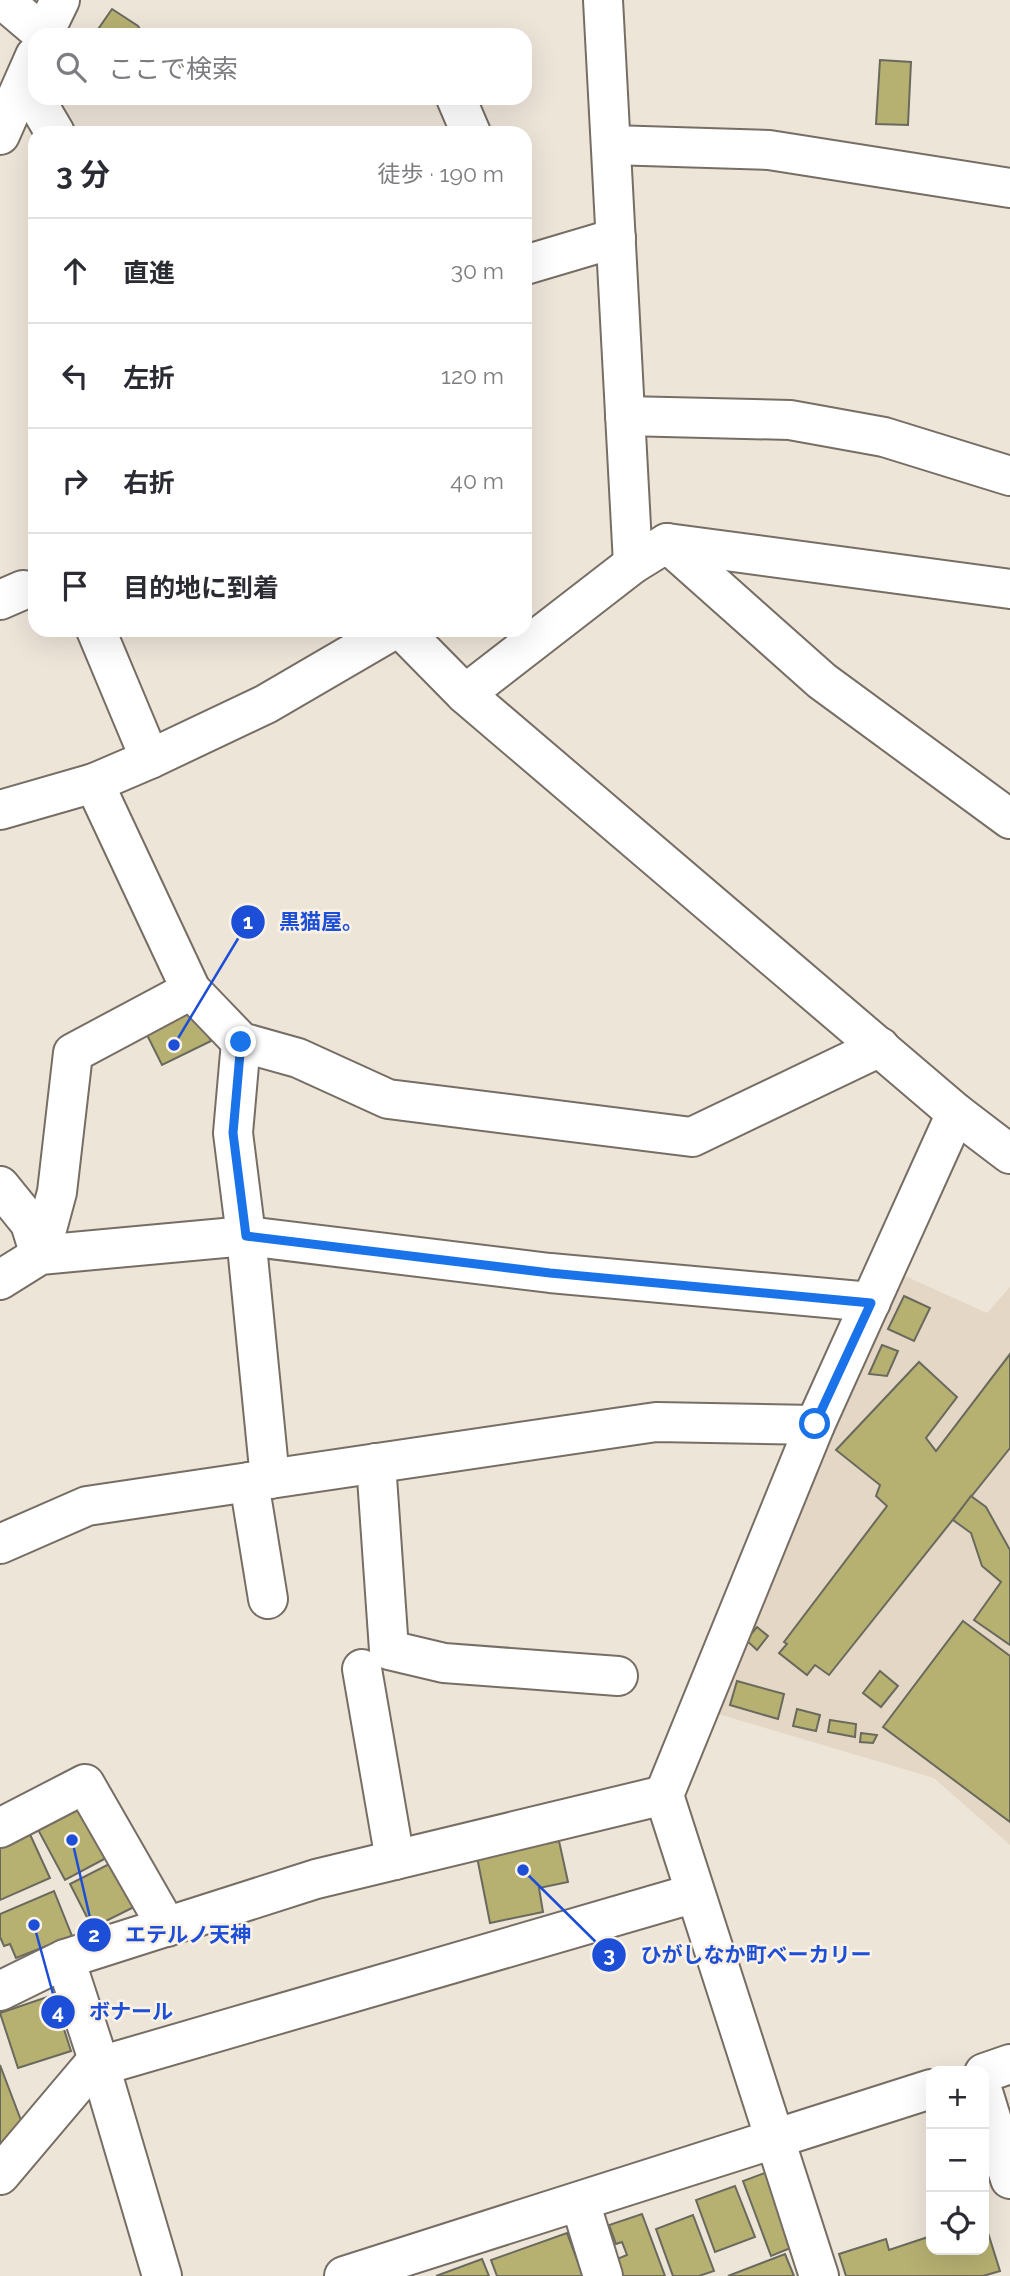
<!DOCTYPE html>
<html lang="ja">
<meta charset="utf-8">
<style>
body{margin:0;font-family:Raleway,"Noto Sans JP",sans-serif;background:#f2f2f3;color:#2b2b33}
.controls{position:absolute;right:21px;bottom:21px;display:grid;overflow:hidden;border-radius:14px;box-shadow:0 7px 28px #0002}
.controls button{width:63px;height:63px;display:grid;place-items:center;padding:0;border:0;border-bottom:2px solid #e1e1e2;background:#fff;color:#2b2b33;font:35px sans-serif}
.stop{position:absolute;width:21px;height:21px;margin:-16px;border:5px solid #1a73e8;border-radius:50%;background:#fff}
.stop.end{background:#1a73e8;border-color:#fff;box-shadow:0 2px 7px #0008}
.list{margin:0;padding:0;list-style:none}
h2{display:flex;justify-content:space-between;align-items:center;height:91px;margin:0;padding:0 28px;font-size:30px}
h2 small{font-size:23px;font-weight:400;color:#7c7c81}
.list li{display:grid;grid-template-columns:46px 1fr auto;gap:21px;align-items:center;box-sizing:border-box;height:105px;padding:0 28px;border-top:2px solid #e1e1e2}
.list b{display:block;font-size:26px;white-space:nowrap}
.list em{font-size:23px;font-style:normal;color:#7c7c81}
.icon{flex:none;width:38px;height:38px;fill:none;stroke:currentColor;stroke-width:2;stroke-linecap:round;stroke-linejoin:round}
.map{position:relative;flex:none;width:1010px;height:2276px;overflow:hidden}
.search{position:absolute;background:#fff;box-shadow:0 7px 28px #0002;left:28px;top:28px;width:504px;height:77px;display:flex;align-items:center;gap:18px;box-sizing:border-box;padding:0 24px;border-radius:21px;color:#7c7c81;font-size:26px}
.panel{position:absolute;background:#fff;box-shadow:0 7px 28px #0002;left:28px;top:126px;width:504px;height:511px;border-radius:21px}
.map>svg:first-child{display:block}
.built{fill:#e5d7c5}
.building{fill:#b6b071;stroke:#6a695d;stroke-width:2}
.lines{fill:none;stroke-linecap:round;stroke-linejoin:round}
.minor-casing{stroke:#766e64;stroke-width:42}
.highway-casing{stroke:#766e64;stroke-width:42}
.minor{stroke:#fff;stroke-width:38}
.highway{stroke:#fff;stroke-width:38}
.route{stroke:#1a73e8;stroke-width:9}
.leader{fill:none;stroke:#1d4ed8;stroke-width:2.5}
.callout-dot{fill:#1d4ed8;stroke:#fbf2e6;stroke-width:2.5}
.mark-label{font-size:21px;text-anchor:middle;font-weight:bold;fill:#fff}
.callout-label{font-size:21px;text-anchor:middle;font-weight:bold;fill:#1d4ed8;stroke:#fbf2e6;stroke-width:5;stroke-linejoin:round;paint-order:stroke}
</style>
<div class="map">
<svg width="1010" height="2276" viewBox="0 0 1010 2276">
<rect width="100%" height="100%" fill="#eee5d9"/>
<!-- built -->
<polygon class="built" points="892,1270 987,1313 1010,1287 1010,1845 934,1778 708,1711"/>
<!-- building -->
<g class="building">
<polygon points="112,9 138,26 144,35 94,35"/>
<polygon points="880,60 911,62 908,125 876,124"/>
<polygon points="193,1006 211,1041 162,1065 145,1031"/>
<polygon points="904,1296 930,1308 914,1341 888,1329"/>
<polygon points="882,1345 898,1351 887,1376 869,1374"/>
<polygon points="1010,1354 1010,1448 829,1675 815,1665 807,1675 779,1653 787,1644 784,1642 887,1506 876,1496 880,1485 836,1450 919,1362 957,1397 926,1438 936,1451"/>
<polygon points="971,1496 986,1507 1010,1550 1010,1645 974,1620 1001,1582 982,1566 971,1533 953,1520"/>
<polygon points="963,1621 1010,1656 1010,1822 883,1727"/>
<polygon points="757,1627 768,1636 757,1650 746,1640"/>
<polygon points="880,1671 898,1686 881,1707 863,1693"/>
<polygon points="737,1681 784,1694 778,1719 730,1705"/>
<polygon points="797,1709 820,1715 816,1731 793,1726"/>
<polygon points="830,1720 856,1724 855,1737 828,1732"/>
<polygon points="861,1733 877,1735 873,1743 860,1742"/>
<polygon points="78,1800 108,1857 65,1880 35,1824"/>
<polygon points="28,1830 50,1878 0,1900 0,1842"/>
<polygon points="559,1841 568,1882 539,1888 543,1912 490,1923 477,1857"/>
<polygon points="115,1861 138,1905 100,1924 97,1919 90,1923 70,1884"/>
<polygon points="54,1891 72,1936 16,1958 10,1944 4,1946 0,1937 0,1914"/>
<polygon points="53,1995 71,2051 18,2068 0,2013"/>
<polygon points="0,2065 22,2123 0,2147"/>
<polygon points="770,2171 798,2245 771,2256 743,2181"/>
<polygon points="735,2186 755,2237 715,2252 696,2200"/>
<polygon points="642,2214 665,2276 622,2276 617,2259 627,2255 622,2242 616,2244 609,2225"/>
<polygon points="693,2215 714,2271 699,2276 673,2276 656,2229"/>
<polygon points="984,2220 1000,2271 983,2276 846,2276 839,2254 886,2239 889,2250 931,2236 931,2250 984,2250"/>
<polygon points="567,2233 583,2276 497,2276 491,2260"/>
<polygon points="785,2254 794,2276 728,2276"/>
<polygon points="482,2259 489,2276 436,2276"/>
</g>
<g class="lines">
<defs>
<g id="minor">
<polyline points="3,0 43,34"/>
<polyline points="603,0 633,564"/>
<polyline points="25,82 55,133"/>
<polyline points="456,98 471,133"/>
<polyline points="611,145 769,150 1010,188"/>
<polyline points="525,265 616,238"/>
<polyline points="625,416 790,420 884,437 1010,476"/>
<polyline points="667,543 822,681 1010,819"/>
<polyline points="0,600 23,590"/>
<polyline points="96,630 150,759"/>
<polyline points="402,630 465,694 956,1113 1010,1154"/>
<polyline points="465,694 633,564 667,543 1010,589"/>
<polyline points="94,783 191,990 241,1042 298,1058 388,1099 692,1137 880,1047"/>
<polyline points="0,810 94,783 150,759 266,704 393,630"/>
<polyline points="241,1042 233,1133 246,1236 270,1479"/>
<polyline points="0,1186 30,1223 40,1255"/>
<polyline points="40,1255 57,1192 73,1053 191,990"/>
<polyline points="0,1280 40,1255 246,1236 550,1273 871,1302"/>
<polyline points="376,1463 389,1650 444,1663 618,1676"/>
<polyline points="249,1482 268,1599"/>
<polyline points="0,1544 87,1506 249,1482 656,1422 815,1425"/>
<polyline points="362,1669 395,1860"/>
<polyline points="0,1828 85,1784 167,1927"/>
<polyline points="65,1959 100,2066 162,2276"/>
<polyline points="0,1991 65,1959 316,1879 664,1795"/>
<polyline points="100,2066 695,1893"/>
<polyline points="984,2073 1010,2064"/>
<polyline points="984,2095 1010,2179"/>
<polyline points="0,2175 98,2059"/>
<polyline points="580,2202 603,2276"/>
<polyline points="344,2276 931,2089"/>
<polyline points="819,2276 664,1795 815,1425 956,1113"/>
</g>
<g id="highway">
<polyline points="43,35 60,0"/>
<polyline points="0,135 35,56"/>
</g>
</defs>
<!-- minor casing -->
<use href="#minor" class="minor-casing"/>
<!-- highway casing -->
<use href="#highway" class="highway-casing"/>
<!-- minor -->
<use href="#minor" class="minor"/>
<!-- highway -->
<use href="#highway" class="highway"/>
</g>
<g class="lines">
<!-- route -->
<polyline class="route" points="241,1042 233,1133 246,1236 550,1273 871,1303 815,1424"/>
</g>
<!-- callouts -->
<path class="leader" d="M174 1045L248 922M72 1840L94 1935M523 1870L609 1955M34 1925L58 2012"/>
<g class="callout-dot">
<circle cx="174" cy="1045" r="7"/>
<circle cx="72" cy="1840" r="7"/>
<circle cx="523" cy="1870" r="7"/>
<circle cx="34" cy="1925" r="7"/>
<circle cx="248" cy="922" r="18"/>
<circle cx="94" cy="1935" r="18"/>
<circle cx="609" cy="1955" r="18"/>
<circle cx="58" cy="2012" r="18"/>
</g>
<g class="mark-label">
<text x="248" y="929">1</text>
<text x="94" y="1942">2</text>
<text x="609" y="1962">3</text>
<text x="58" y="2019">4</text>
</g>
<g class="callout-label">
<text x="321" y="929">黒猫屋。</text>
<text x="188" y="1942">エテルノ天神</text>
<text x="756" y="1962">ひがしなか町ベーカリー</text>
<text x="131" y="2019">ボナール</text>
</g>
</svg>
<div class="controls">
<button>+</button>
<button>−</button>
<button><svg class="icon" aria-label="locate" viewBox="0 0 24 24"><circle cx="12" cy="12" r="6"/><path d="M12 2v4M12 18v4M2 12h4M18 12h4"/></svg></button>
</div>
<div class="stop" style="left:815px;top:1424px"></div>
<div class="stop end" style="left:241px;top:1042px"></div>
<div class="search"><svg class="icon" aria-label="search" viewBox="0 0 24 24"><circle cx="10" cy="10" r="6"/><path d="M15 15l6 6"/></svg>ここで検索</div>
<section class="panel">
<h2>3 分<small>徒歩 · 190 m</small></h2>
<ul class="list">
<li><svg class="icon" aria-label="ahead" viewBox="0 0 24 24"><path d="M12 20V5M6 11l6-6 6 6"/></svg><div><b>直進</b></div><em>30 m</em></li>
<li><svg class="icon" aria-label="left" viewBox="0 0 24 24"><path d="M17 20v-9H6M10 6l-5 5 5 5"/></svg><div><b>左折</b></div><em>120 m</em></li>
<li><svg class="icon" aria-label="right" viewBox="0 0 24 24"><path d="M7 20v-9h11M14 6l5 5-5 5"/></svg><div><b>右折</b></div><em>40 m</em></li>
<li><svg class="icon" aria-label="arrive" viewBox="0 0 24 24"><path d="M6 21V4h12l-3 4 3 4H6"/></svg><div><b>目的地に到着</b></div></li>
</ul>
</section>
</div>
